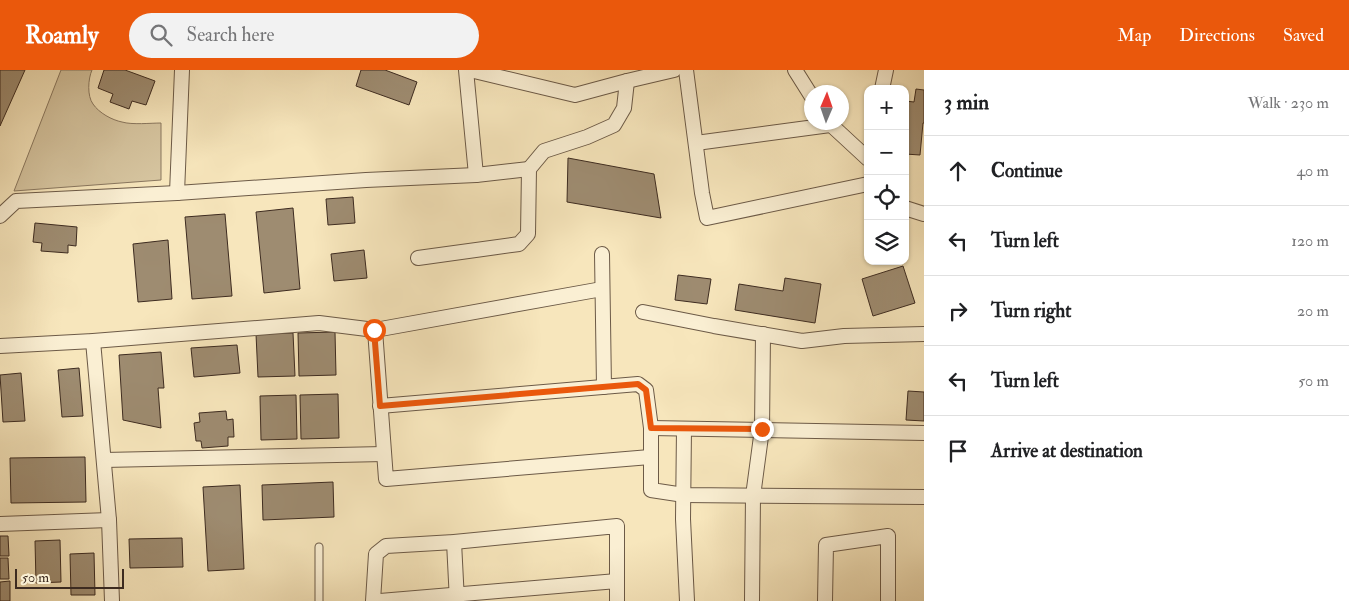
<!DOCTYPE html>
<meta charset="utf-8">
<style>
body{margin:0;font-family:"IM FELL Double Pica",serif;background:#f2f2f2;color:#202124}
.controls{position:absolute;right:15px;top:15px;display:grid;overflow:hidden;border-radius:10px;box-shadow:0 1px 4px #0004}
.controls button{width:45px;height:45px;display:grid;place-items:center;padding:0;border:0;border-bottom:1px solid #e0e0e0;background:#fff;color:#202124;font:25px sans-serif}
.compass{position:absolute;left:804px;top:15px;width:45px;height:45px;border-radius:50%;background:#fff;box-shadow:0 1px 4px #0004;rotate:2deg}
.scale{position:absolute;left:15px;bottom:12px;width:109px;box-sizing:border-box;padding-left:5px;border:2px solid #3d2b20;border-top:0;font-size:14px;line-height:18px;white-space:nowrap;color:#3d2b20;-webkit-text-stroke:4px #faefd3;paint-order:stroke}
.stop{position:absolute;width:15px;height:15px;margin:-11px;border:4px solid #ea580c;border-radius:50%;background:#fff}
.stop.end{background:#ea580c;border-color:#fff;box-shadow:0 1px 5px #0008}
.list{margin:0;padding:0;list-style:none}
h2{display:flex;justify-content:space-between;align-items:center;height:65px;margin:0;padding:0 20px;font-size:21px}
h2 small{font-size:16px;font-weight:400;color:#757577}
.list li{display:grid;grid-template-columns:32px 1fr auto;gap:15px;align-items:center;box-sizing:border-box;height:70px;padding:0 20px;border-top:1px solid #e0e0e0}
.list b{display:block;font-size:19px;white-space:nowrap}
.list em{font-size:16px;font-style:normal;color:#757577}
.icon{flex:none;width:28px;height:28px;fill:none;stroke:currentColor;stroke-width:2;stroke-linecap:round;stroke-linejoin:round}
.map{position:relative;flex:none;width:924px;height:531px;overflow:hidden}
header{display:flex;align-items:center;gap:30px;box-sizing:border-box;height:70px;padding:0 25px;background:#ea580c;color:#fff}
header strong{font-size:24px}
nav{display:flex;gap:28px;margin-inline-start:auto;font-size:18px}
.search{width:350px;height:45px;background:#f2f2f2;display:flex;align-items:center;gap:12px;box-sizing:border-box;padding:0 18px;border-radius:28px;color:#757577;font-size:19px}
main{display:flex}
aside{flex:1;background:#fff}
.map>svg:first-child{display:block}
.green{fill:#d7c6a1;stroke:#8a7860}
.building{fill:#9e8c71;stroke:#3d2b20}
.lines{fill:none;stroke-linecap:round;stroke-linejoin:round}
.service-casing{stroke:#6c5a47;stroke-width:9}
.minor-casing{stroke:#6c5a47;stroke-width:16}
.service{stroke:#faefd3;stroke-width:7}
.minor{stroke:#faefd3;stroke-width:14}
.route{stroke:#ea580c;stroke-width:6}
</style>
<header>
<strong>Roamly</strong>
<div class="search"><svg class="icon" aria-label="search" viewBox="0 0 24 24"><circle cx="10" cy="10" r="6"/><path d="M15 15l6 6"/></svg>Search here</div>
<nav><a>Map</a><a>Directions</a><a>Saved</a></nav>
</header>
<main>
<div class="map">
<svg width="924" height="531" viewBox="0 0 924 531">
<rect width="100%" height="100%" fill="#f7e6bc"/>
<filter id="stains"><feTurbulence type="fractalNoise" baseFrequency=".004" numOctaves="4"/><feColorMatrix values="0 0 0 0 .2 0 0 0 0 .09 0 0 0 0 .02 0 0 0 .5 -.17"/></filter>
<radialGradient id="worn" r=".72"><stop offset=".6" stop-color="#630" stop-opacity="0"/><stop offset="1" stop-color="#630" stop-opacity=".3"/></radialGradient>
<!-- green -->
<path class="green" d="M61,0h31c-4,9 -5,26 1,34 6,9 19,16 29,18 10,3 29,1 39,1v57l-147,11z"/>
<!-- building -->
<g class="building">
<polygon points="0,0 25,0 0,56"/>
<polygon points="104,0 125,0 155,11 146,35 132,31 129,39 110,32 113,24 98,18"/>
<polygon points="361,0 385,0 417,12 409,35 356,16"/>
<polygon points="916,19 924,20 924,53 923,53 920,85 905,84 905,31 914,32"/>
<polygon points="568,88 654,104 661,148 567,132"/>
<polygon points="353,127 355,153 328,155 326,129"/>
<polygon points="293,138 300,219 264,223 256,142"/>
<polygon points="225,144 232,226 192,229 185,147"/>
<polygon points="35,153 77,157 76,176 68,175 68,183 41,181 42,173 33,172"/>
<polygon points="168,170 172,229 138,232 133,174"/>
<polygon points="364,180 367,208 334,211 331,184"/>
<polygon points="903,196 915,233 873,246 862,209"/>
<polygon points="678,205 711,209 707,234 675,230"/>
<polygon points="785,208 821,214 815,253 735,240 739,214 783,221"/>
<polygon points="335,262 336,305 299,306 298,263"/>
<polygon points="293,263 295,306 258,307 256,264"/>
<polygon points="237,275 240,303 194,307 191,278"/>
<polygon points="161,282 164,318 158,318 161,358 123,350 119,285"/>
<polygon points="79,298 83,346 62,347 58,300"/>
<polygon points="21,303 25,351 3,352 0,305"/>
<polygon points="908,321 924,322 924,351 906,350"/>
<polygon points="338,324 339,368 301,369 300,325"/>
<polygon points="296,325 297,369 261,370 260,326"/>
<polygon points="226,341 227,350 233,349 234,367 228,367 228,376 202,378 201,371 196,371 194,353 200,352 199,343"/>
<polygon points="85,387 86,432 11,433 10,388"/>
<polygon points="333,412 334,447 263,450 262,415"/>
<polygon points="240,415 244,499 208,501 203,417"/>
<polygon points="0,466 8,466 9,486 0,486"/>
<polygon points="182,468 183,497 130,498 129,469"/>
<polygon points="60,470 61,512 36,513 35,471"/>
<polygon points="94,483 95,525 71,525 70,484"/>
<polygon points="0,488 8,488 9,509 0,509"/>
<polygon points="10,511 10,531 0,531 0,512"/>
</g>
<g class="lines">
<defs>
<polyline id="service" points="319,531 319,477"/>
<g id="minor">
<polyline points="466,0 476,105"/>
<polyline points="470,0 575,25 627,11 674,0"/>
<polyline points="686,0 702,123 707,148 868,114"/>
<polyline points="795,0 812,27"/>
<polyline points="882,19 886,0"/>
<polyline points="828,52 868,89"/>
<polyline points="696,73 830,55"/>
<polyline points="177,123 182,0"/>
<polyline points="905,138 924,144"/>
<polyline points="0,146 16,131 177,123 366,110 476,105 529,99"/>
<polyline points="602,184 604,317"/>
<polyline points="418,188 519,174 528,164 529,99 544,81 587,67 614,55 624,38 627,11"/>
<polyline points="643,242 714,256 802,271 844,266 924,264"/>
<polyline points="375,260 386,409 650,387"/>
<polyline points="93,271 109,450 112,531"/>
<polyline points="0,276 93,271 319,253 375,260 602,219"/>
<polyline points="380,336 638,314 646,320 651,358 651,420 684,425 924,427"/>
<polyline points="651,358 924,363"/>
<polyline points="684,359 683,449 687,531"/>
<polyline points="104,390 384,384"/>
<polyline points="0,454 109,450"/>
<polyline points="454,472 457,531"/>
<polyline points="373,531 376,484 386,476 454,472 617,456 617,511"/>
<polyline points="380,531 617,511 617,531"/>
<polyline points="752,531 753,426 762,359 763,264"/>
<polyline points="825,531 826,475 888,466 888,531"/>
</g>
</defs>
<!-- service casing -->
<use href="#service" class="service-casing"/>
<!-- minor casing -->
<use href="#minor" class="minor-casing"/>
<!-- service -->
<use href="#service" class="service"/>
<!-- minor -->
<use href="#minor" class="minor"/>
</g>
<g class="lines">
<!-- route -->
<polyline class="route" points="374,260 380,336 638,314 646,320 651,358 762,359"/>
</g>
<rect width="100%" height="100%" filter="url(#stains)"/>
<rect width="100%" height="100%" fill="url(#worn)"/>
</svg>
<div class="controls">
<button>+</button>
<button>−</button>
<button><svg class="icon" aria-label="locate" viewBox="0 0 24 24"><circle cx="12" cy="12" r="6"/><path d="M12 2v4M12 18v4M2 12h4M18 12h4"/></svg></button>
<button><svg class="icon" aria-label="layers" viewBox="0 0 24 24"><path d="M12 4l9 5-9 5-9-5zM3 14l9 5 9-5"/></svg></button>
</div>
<svg class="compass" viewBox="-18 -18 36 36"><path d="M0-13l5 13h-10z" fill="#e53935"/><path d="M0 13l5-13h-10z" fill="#757577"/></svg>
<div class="scale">50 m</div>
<div class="stop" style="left:374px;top:260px"></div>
<div class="stop end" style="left:762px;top:359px"></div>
</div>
<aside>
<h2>3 min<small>Walk · 230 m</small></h2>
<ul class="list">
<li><svg class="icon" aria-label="ahead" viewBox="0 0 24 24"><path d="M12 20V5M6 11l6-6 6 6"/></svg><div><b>Continue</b></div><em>40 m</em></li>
<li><svg class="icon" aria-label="left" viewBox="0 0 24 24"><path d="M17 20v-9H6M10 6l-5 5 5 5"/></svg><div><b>Turn left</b></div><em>120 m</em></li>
<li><svg class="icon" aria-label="right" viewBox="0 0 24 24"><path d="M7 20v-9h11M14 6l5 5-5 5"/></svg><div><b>Turn right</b></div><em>20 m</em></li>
<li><svg class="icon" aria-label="left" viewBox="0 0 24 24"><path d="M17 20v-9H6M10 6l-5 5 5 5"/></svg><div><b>Turn left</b></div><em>50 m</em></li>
<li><svg class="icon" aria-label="arrive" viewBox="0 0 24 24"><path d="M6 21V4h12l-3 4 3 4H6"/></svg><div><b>Arrive at destination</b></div></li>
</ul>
</aside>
</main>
